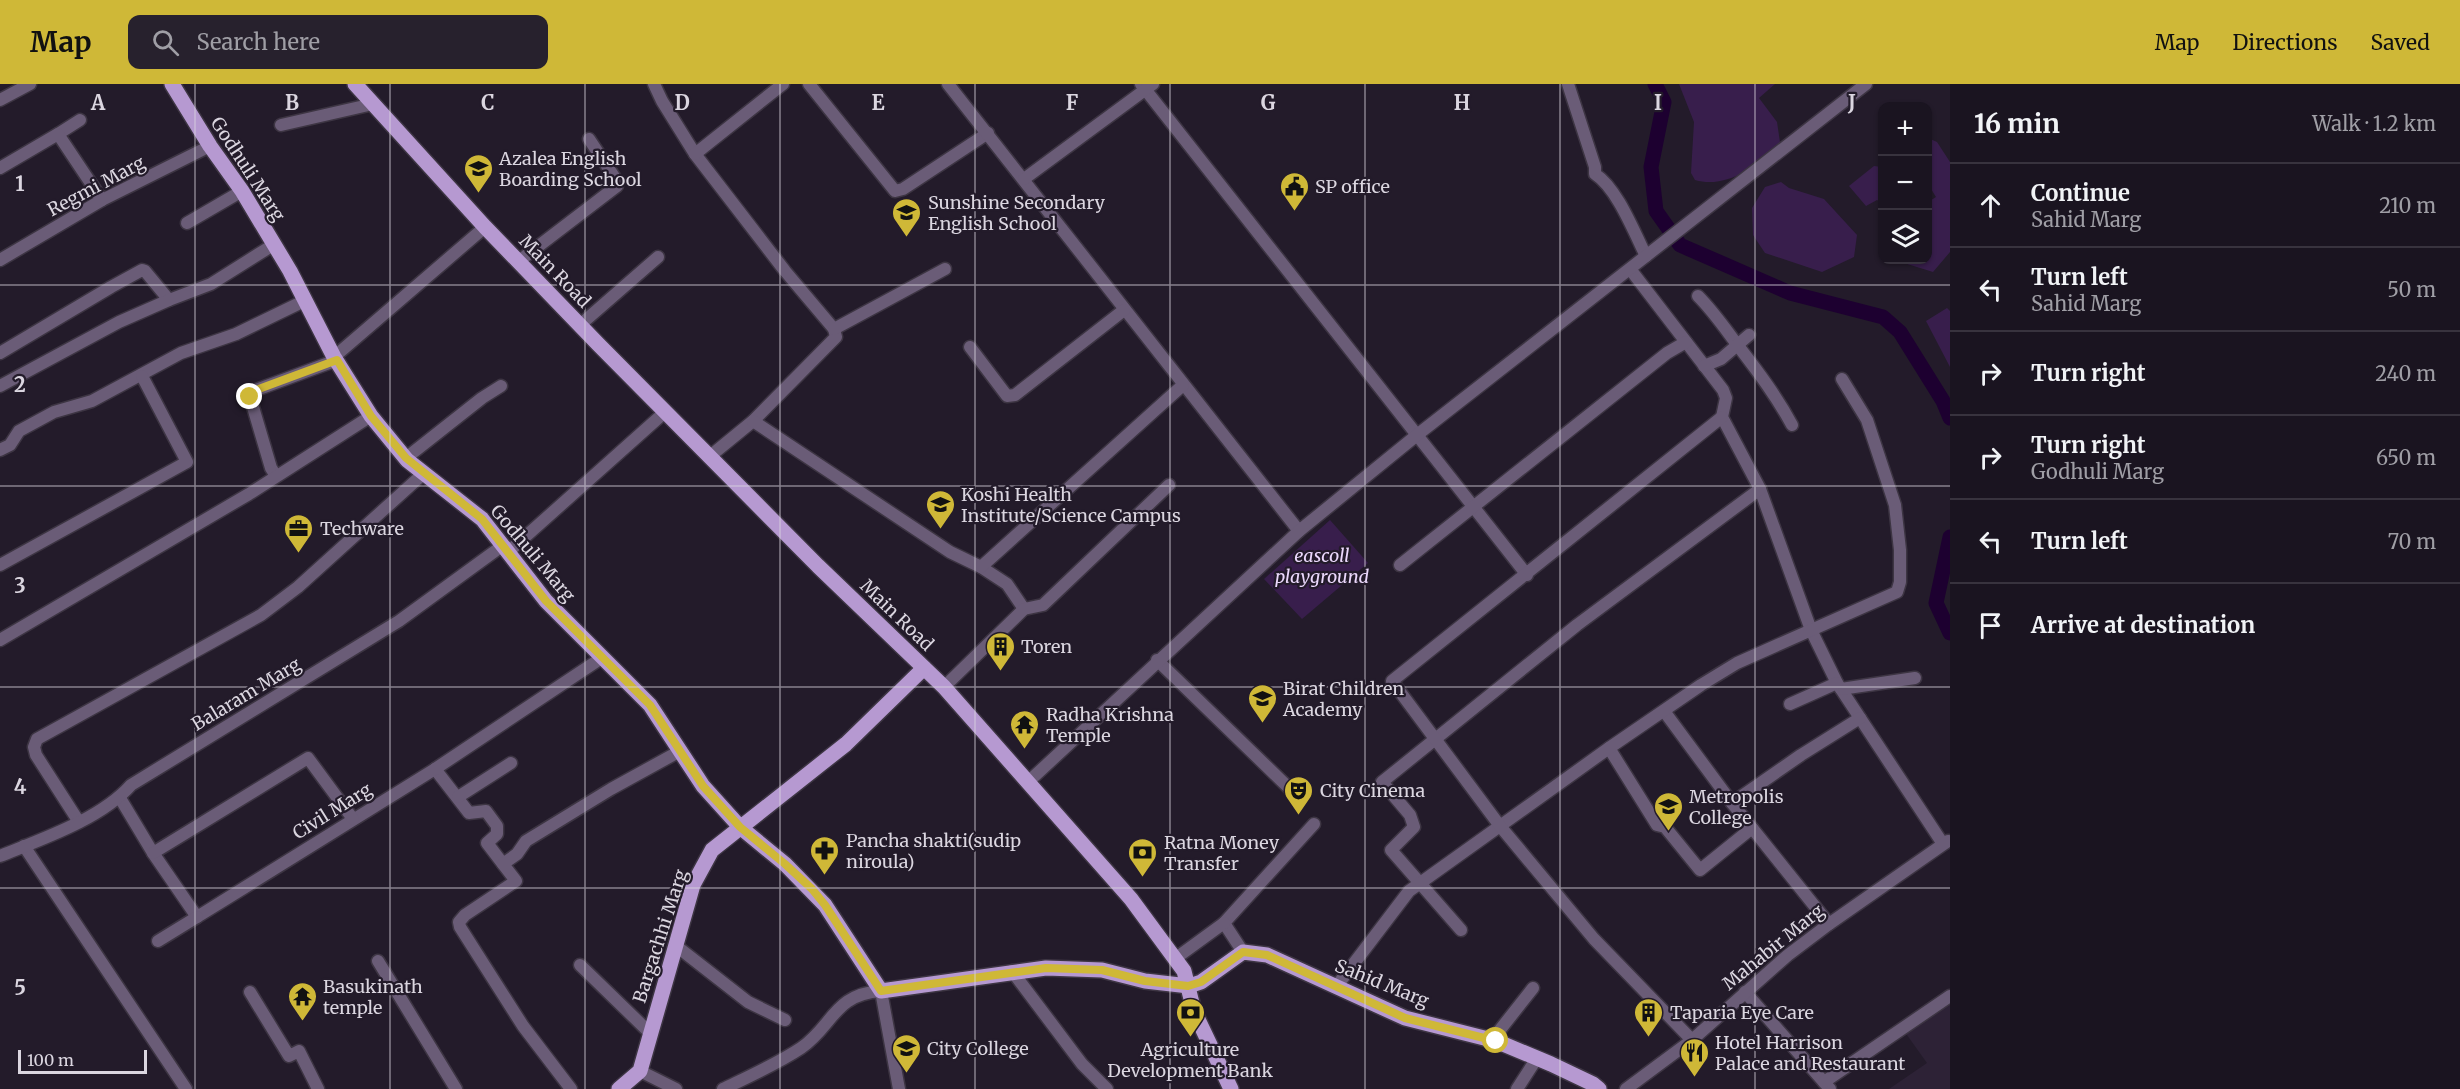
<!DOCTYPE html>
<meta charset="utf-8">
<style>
body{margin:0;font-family:Merriweather,serif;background:#27212d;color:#f1f3f6}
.controls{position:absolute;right:18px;top:18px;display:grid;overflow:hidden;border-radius:12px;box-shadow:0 2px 4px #0004}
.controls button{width:54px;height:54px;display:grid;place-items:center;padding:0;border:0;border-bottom:2px solid #38333e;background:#1a1420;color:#f1f3f6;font:30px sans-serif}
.scale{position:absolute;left:18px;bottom:15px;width:129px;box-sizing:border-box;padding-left:6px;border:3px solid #dbd6e0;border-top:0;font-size:16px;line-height:21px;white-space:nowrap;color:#dbd6e0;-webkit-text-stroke:4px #231b2a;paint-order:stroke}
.stop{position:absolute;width:18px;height:18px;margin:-14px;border:4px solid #cfb837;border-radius:50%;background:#fff}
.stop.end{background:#cfb837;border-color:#fff;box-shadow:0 2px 6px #0008}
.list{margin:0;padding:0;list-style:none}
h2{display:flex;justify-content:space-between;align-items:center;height:78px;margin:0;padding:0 24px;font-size:26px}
h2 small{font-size:20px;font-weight:400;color:#9f9ea5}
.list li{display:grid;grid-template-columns:39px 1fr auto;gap:18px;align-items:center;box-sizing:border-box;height:84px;padding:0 24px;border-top:2px solid #38333e}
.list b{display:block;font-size:22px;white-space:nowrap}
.list p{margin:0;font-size:20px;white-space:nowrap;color:#9f9ea5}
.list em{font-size:20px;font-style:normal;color:#9f9ea5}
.icon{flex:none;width:33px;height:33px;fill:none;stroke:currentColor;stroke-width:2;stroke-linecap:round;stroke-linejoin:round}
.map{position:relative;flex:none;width:1950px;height:1005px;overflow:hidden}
header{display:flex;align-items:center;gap:36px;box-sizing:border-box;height:84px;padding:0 30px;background:#cfb837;color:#111}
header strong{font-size:28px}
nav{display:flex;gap:33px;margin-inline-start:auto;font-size:21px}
.search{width:420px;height:54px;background:#27212d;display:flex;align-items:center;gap:15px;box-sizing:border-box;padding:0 21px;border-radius:12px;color:#9f9ea5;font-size:22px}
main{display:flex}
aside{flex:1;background:#1a1420}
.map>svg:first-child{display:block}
.built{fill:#2d2236}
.green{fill:#381e4c}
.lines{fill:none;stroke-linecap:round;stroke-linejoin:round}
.river{stroke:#1d0030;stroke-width:15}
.minor-casing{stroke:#3d3543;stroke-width:15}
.major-casing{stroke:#3d3543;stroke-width:18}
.minor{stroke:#6a5c77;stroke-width:12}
.major{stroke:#b699d1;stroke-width:15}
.route{stroke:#cfb837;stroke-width:8}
.grid{fill:none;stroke:#dbd6e0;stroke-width:1.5;stroke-opacity:0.55}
.labels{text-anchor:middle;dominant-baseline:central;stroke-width:4.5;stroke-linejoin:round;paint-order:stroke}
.poi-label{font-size:18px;fill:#dbd6e0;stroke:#231b2a;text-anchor:start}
.street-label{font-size:18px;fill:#dbd6e0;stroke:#231b2a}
.park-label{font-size:18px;font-style:italic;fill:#ebd8fc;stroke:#231b2a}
.grid-label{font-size:20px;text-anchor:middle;font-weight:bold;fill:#dbd6e0;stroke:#231b2a;stroke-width:4.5;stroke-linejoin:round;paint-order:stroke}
</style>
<header>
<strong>Map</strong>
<div class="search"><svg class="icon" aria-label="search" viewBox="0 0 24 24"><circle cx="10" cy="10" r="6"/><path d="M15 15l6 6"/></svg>Search here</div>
<nav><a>Map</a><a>Directions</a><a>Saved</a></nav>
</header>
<main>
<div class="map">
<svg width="1950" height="1005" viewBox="0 0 1950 1005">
<rect width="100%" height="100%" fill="#231b2a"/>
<!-- built -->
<polygon class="built" points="1950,912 1950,1005 1889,1005 1927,979 1902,944"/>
<!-- green -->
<g class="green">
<path d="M1679,0h96l-16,14 18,24 4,27c-25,17 -55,40 -86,31l-4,-7 3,-51z"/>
<polygon points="1928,54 1937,58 1950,78 1950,168 1933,188 1904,179 1908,176 1928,176 1928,118 1936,113 1928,100"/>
<polygon points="1874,82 1882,83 1882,119 1877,116 1866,122 1849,102"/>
<polygon points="1781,98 1789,104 1824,115 1857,151 1854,173 1822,188 1765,169 1753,151 1752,124 1765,103"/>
<polygon points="1947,224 1950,227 1950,283 1926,237"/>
<polygon points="1330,436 1368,479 1302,535 1264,495"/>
</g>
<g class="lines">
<!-- river -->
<g class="river">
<polyline points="1655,0 1664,18 1651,83 1656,127 1680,161 1790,209 1883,233 1900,248 1943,317 1950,334"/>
<polyline points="1950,453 1936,519 1950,549"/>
</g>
<defs>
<g id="minor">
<polyline points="654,0 662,17 695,70 785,187 834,245 836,253 753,337 709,373"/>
<polyline points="809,0 895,107 903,105 988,49"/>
<polyline points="948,0 1299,447"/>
<polyline points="1141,0 1527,491"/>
<path d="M1568,0l27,83v7c22,14 39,58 51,82"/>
<polyline points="0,16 30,0"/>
<polyline points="281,41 373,20"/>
<polyline points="58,50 80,36"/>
<polyline points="695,70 783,0"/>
<polyline points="0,84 58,50 102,116"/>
<polyline points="1024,95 1153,0"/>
<polyline points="187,139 242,107"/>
<polyline points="0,176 102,116 210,62"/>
<polyline points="519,177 617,102 617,97 589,55"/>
<polyline points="1630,185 1723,306 1726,314 1722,333 1760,405 1811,546 1837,599 1943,760"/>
<path d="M1698,212c16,16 28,34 41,51 20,26 38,50 53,78"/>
<polyline points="580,241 658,173"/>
<polyline points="834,245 945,185"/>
<polyline points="970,263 1007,312 1015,311 1124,226"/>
<polyline points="0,269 111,203 142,186 145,187 169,216"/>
<polyline points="334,273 485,143"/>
<polyline points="1704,282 1721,275 1749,251"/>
<polyline points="0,302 119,238 169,216 211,200 273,161"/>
<polyline points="753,337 950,468 981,483 1007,500 1024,525"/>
<polyline points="0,366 10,361 19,347 54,328 92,317 181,269 236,250 304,217"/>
<polyline points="406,374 482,314 501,302"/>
<polyline points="276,392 271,384 250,313 256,306 337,276"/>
<polyline points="507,469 665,328"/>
<polyline points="0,481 187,378 142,292"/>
<polyline points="1400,481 1667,269 1686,258"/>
<polyline points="981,483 1183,301"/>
<polyline points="0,556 249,410 371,332"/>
<polyline points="1157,576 1290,705"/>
<polyline points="944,603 1024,525 1043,521 1169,401"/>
<polyline points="1841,605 1915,594"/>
<polyline points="1790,620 1837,599"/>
<polyline points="1664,627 1732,719 1829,840"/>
<polyline points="1609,664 1657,741 1665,743 1700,786 1752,744"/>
<polyline points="435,685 469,729 486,727 497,742 497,750 487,759 503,780"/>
<polyline points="1028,698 1299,447 1417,351 1866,0"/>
<polyline points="458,713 511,679"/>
<polyline points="120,714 153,769 197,833 435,685 603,573"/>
<polyline points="1732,719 1801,671 1860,634"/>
<polyline points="79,738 36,671 34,663 37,655 261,531 298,503 423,390"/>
<polyline points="24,762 186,1005"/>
<polyline points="153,769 308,674 353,735"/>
<path d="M0,772c42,-17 101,-37 131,-71l268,-164 103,-75"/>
<polyline points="1461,846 1391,766 1414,743 1410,731 1382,698 1577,541 1760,405"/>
<polyline points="158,857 197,833"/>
<polyline points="675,861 748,918 785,936"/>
<polyline points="1243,868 1224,839 1314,740"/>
<polyline points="1176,874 1224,839"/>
<polyline points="378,877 456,1005"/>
<polyline points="580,881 650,949"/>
<polyline points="1012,887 1082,980 1107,1005"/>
<polyline points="1336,903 1409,807 1609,664 1701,601 1737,579 1897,508 1900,498 1900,466 1895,421 1867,336 1842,295"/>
<polyline points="250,908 289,972 299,967 318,1005"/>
<polyline points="1745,908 1830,1005"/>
<polyline points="1492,956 1533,904"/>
<polyline points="1692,956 1594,855 1500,742 1392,597 1722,333"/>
<polyline points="640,987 676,1005"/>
<polyline points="1824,998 1950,912"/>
<polyline points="571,1005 523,942 460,843 459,838 465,831 516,797 503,780 517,770 526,757 611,705 680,667"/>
<path d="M723,1005c27,-13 54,-25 78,-41 32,-22 33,-54 80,-57l18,98"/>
<polyline points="1517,1005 1537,974"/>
<polyline points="1626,1005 1692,956 1788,871 1829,840 1948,757"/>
</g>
<g id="major">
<polyline points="172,0 210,62 242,107 290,187 334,273 371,332 407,376 482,435 546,517 650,621 703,702 740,743 785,780 825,821 881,907 1046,884 1102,886 1145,897 1189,902 1201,898 1243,868 1267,871 1405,934 1496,957 1551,980 1593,1000 1599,1005"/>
<polyline points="355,0 485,143 598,260 818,482 944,603 1131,815 1184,887 1194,927 1231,1005"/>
<polyline points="619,1005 640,987 693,801 712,766 846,660 924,584"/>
</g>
</defs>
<!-- minor casing -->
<use href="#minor" class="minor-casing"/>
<!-- major casing -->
<use href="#major" class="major-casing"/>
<!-- minor -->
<use href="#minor" class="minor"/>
<!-- major -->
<use href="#major" class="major"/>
</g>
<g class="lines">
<!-- route -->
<polyline class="route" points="250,313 256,306 337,276 371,332 406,374 482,435 546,517 650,621 703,702 740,743 785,780 812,805 825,821 881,907 1046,884 1102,886 1145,897 1188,902 1201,898 1243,868 1267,871 1405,934 1496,957"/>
</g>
<!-- grid -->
<path class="grid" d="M195,0v1005M390,0v1005M585,0v1005M780,0v1005M975,0v1005M1170,0v1005M1365,0v1005M1560,0v1005M1755,0v1005M0,201h1950M0,402h1950M0,603h1950M0,804h1950"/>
<!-- icons -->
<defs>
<symbol id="school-pin" viewBox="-11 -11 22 30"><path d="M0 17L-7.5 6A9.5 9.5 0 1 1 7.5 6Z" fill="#cfb837" stroke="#231b2a"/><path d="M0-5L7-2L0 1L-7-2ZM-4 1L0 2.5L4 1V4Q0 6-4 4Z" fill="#111"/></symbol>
<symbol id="civic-pin" viewBox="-11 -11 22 30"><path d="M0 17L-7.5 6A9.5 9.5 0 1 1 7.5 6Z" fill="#cfb837" stroke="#231b2a"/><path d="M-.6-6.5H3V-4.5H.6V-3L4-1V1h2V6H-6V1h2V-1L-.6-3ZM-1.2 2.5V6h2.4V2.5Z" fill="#111"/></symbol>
<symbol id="office-pin" viewBox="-11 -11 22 30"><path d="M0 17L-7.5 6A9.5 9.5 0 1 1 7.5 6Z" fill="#cfb837" stroke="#231b2a"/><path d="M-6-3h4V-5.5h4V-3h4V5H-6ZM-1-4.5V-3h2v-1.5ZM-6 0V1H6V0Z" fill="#111"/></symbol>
<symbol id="building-pin" viewBox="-11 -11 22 30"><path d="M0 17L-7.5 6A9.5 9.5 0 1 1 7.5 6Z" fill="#cfb837" stroke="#231b2a"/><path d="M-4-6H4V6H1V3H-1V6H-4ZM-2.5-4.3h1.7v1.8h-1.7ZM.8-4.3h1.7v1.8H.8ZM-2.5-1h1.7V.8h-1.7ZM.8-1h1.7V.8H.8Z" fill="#111"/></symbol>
<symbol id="temple-pin" viewBox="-11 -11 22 30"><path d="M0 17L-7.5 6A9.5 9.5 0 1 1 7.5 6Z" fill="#cfb837" stroke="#231b2a"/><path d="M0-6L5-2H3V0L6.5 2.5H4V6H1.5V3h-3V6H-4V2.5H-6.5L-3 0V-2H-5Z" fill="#111"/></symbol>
<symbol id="theatre-pin" viewBox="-11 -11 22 30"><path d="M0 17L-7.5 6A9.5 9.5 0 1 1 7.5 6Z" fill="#cfb837" stroke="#231b2a"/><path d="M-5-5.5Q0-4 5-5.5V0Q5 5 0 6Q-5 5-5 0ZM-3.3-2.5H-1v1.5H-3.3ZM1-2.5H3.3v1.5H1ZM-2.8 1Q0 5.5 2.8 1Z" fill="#111"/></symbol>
<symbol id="pharmacy-pin" viewBox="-11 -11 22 30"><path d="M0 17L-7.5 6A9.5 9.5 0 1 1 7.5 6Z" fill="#cfb837" stroke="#231b2a"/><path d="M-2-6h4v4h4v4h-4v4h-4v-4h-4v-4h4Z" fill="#111"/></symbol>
<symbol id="bank-pin" viewBox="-11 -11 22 30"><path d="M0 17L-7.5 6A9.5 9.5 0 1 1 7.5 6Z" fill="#cfb837" stroke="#231b2a"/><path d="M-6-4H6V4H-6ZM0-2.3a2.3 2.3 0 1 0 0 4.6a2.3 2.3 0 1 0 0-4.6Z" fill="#111"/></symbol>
<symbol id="restaurant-pin" viewBox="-11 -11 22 30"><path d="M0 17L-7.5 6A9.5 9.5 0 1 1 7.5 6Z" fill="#cfb837" stroke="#231b2a"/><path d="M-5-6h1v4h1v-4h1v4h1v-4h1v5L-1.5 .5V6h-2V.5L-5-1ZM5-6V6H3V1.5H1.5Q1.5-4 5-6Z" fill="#111"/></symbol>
</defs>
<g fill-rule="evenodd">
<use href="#school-pin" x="462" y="68" width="33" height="45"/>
<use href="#civic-pin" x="1278" y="86" width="33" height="45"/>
<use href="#school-pin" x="890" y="112" width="33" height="45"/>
<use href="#school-pin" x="924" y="404" width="33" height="45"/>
<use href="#office-pin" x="282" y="428" width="33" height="45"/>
<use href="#building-pin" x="984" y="546" width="33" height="45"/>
<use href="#school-pin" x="1246" y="598" width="33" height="45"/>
<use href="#temple-pin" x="1008" y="624" width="33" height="45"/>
<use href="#theatre-pin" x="1282" y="690" width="33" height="45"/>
<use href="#school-pin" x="1652" y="706" width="33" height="45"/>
<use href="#pharmacy-pin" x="808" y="750" width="33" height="45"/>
<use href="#bank-pin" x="1126" y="752" width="33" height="45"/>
<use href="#temple-pin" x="286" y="896" width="33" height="45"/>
<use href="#bank-pin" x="1174" y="912" width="33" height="45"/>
<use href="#building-pin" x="1632" y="912" width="33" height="45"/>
<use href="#school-pin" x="890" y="948" width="33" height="45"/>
<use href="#restaurant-pin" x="1678" y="952" width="33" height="45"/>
</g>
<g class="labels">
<!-- poi labels -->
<g class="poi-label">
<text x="499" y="74">Azalea English<tspan x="499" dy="21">Boarding School</tspan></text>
<text x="1315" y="102">SP office</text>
<text x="928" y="118">Sunshine Secondary<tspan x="928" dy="21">English School</tspan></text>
<text x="961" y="410">Koshi Health<tspan x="961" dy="21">Institute/Science Campus</tspan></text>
<text x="320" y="444">Techware</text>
<text x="1021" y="562">Toren</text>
<text x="1283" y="604">Birat Children<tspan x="1283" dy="21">Academy</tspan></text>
<text x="1046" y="630">Radha Krishna<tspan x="1046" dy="21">Temple</tspan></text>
<text x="1320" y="706">City Cinema</text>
<text x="1689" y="712">Metropolis<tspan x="1689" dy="21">College</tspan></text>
<text x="846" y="756">Pancha shakti(sudip<tspan x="846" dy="21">niroula)</tspan></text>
<text x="1164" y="758">Ratna Money<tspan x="1164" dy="21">Transfer</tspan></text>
<text x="323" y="902">Basukinath<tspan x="323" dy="21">temple</tspan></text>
<text x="1670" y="928">Taparia Eye Care</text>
<text x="1715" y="958">Hotel Harrison<tspan x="1715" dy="21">Palace and Restaurant</tspan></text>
<text x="927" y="964">City College</text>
<text x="1190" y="965" text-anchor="middle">Agriculture<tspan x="1190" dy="21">Development Bank</tspan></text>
</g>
<!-- street labels -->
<g class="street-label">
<text transform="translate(248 85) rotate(57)">Godhuli Marg</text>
<text transform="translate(96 102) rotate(-28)">Regmi Marg</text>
<text transform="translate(555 187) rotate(46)">Main Road</text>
<text transform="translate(533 469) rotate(50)">Godhuli Marg</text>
<text transform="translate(897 531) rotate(44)">Main Road</text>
<text transform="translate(246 610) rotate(-31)">Balaram Marg</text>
<text transform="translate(332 727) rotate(-32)">Civil Marg</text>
<text transform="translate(660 852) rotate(-72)">Bargachhi Marg</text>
<text transform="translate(1773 863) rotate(-39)">Mahabir Marg</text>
<text transform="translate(1382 899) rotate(22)">Sahid Marg</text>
</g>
<!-- park labels -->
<g class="park-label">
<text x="1322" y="471">eascoll<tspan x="1322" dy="21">playground</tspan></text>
</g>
</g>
<g class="grid-label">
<text x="98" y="26">A</text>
<text x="292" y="26">B</text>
<text x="488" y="26">C</text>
<text x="682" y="26">D</text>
<text x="878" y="26">E</text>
<text x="1072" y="26">F</text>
<text x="1268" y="26">G</text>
<text x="1462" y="26">H</text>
<text x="1658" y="26">I</text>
<text x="1852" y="26">J</text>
<text x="20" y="107">1</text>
<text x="20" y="308">2</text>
<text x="20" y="509">3</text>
<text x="20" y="710">4</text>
<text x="20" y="911">5</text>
</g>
</svg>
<div class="controls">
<button>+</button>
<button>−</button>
<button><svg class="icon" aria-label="layers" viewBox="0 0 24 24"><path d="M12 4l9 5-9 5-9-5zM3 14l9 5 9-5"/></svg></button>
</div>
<div class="scale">100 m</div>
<div class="stop" style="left:1496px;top:957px"></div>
<div class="stop end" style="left:250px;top:313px"></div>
</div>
<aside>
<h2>16 min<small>Walk · 1.2 km</small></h2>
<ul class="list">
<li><svg class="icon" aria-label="ahead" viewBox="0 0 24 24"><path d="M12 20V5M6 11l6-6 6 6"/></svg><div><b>Continue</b><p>Sahid Marg</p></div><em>210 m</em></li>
<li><svg class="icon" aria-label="left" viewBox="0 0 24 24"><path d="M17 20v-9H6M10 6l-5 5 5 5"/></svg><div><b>Turn left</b><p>Sahid Marg</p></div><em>50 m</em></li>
<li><svg class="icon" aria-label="right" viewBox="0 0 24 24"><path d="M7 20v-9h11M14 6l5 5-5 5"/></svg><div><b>Turn right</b></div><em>240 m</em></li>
<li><svg class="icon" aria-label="right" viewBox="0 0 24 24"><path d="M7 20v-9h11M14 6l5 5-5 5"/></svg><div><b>Turn right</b><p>Godhuli Marg</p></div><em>650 m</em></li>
<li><svg class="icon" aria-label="left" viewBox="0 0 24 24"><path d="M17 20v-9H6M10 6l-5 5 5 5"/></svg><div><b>Turn left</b></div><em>70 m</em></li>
<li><svg class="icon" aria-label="arrive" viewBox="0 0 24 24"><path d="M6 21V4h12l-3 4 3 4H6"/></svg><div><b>Arrive at destination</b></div></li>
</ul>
</aside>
</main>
